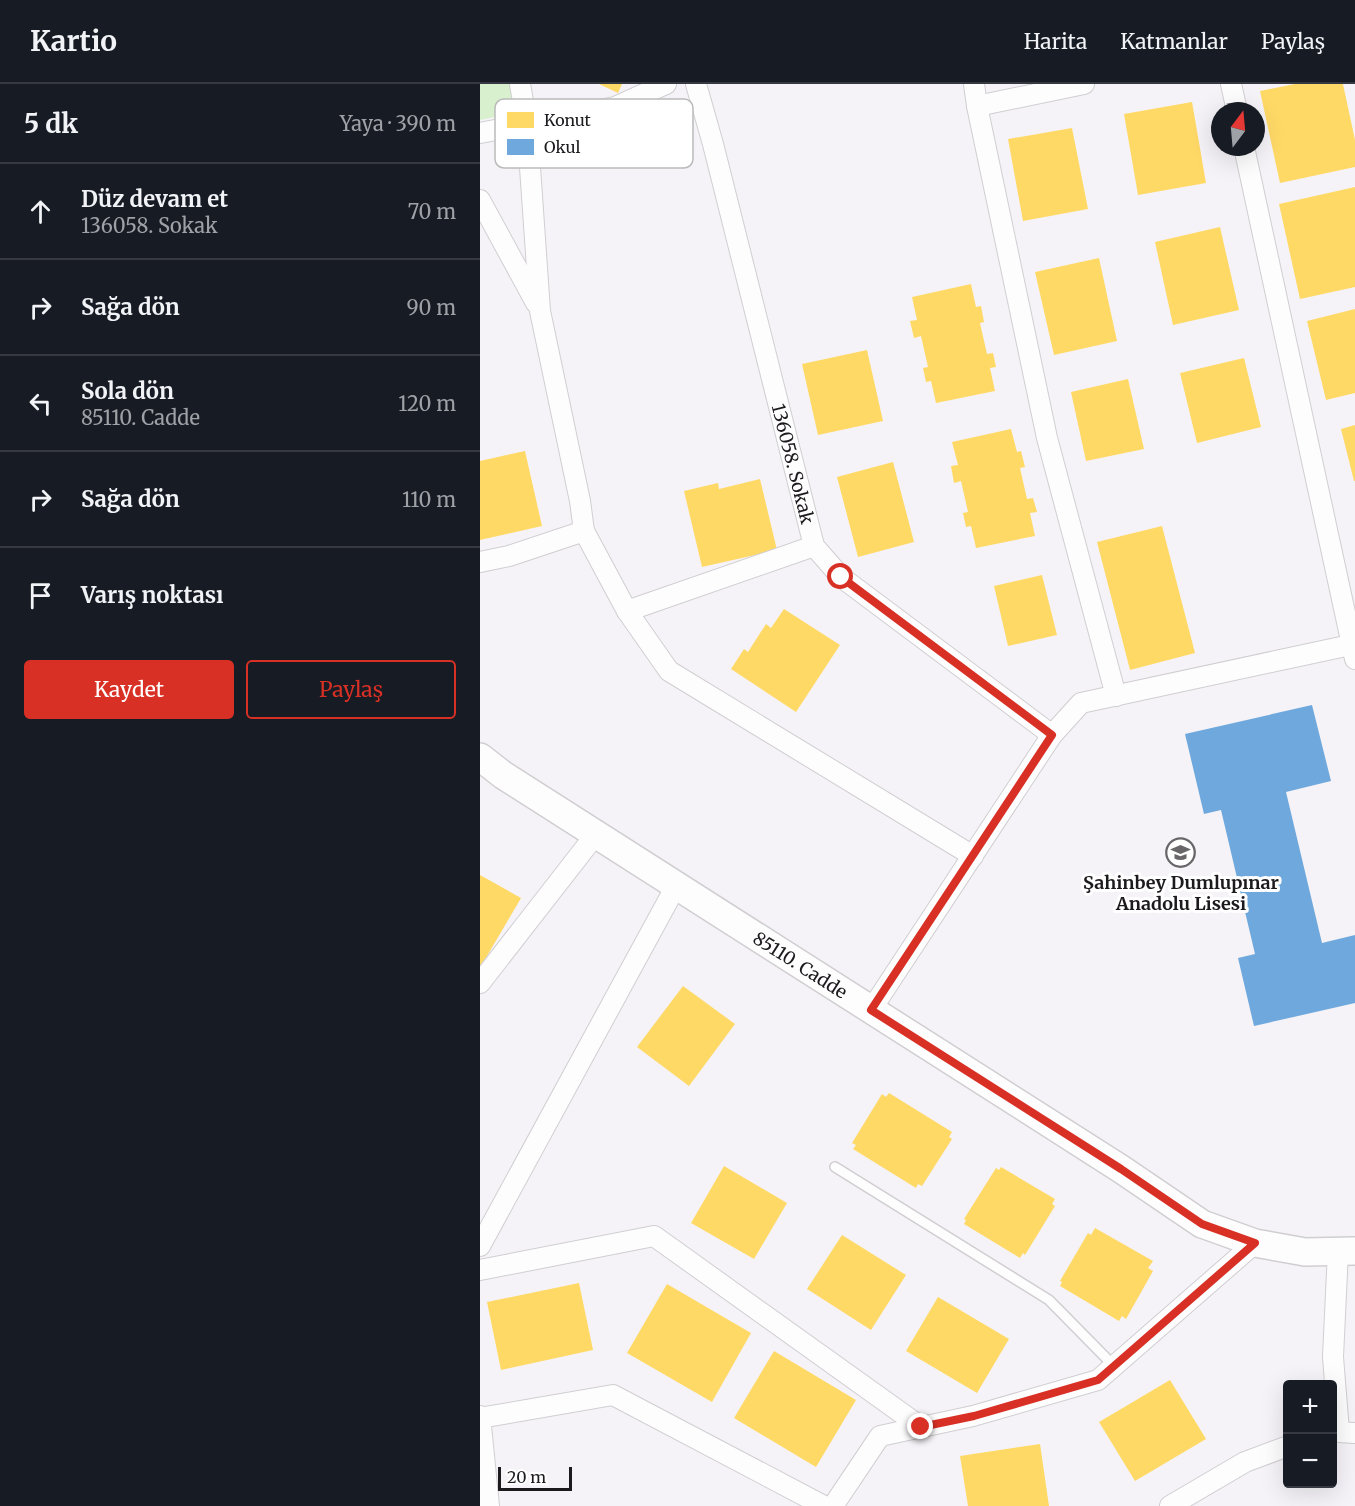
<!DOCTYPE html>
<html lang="tr">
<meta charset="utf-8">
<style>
body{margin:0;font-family:Merriweather,serif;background:#20242c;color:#f1f3f6}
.controls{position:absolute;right:18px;bottom:18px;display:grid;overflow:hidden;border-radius:6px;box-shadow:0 6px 24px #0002}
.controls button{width:54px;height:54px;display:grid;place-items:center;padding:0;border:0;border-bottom:2px solid #363941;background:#171b24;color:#f1f3f6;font:30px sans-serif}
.compass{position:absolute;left:731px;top:18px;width:54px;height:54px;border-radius:50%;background:#171b24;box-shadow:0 6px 24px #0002;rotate:16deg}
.scale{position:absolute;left:18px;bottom:15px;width:74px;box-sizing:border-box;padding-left:6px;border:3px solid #1c1a1d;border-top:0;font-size:16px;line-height:21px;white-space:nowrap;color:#1c1a1d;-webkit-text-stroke:4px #fff;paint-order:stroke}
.stop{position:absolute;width:18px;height:18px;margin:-14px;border:4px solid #d93025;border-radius:50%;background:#fff}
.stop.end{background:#d93025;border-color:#fff;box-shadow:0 2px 6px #0008}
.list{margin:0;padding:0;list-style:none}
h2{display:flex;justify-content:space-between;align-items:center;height:78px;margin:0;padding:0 24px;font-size:26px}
h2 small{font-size:20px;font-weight:400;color:#9ea1a6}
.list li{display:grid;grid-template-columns:39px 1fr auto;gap:18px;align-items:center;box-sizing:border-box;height:96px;padding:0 24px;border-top:2px solid #363941}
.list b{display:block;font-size:22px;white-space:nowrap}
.list p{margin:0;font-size:20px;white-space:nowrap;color:#9ea1a6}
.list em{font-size:20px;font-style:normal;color:#9ea1a6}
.actions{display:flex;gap:12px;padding:18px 24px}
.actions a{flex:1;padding:14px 0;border:2px solid #d93025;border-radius:6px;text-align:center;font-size:21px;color:#d93025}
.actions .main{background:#d93025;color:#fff}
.icon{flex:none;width:33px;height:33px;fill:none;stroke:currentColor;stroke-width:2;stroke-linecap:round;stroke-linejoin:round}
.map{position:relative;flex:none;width:875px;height:1422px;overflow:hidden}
header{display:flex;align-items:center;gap:36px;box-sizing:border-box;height:84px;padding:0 30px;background:#171b24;border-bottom:2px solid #363941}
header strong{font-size:28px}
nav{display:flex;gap:33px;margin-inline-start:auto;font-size:21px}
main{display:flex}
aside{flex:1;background:#171b24}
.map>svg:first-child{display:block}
.green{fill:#d8f0ce}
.homes{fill:#ffd966}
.schools{fill:#6fa8dc}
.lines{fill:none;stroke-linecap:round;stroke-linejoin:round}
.lane-casing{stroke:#d0ced1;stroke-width:12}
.street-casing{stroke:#d0ced1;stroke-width:22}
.secondary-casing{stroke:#d0ced1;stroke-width:30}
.lane{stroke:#fefdfe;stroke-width:9}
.street{stroke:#fefdfe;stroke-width:20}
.secondary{stroke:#fefdfe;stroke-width:27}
.route{stroke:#d93025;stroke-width:8}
.labels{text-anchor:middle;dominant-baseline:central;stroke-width:6;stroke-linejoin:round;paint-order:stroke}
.street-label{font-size:18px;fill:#1c1a1d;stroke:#fff}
.poi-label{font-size:18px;font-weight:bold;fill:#1c1a1d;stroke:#fff}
.key{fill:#fff;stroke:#bbbabb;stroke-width:1.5}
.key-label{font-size:16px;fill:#1c1a1d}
</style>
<header>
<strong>Kartio</strong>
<nav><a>Harita</a><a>Katmanlar</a><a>Paylaş</a></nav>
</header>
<main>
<aside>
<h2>5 dk<small>Yaya · 390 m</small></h2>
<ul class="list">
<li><svg class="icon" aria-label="ahead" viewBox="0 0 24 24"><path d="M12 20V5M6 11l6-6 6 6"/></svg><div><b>Düz devam et</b><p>136058. Sokak</p></div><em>70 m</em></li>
<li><svg class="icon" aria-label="right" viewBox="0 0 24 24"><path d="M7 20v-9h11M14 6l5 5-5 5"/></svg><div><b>Sağa dön</b></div><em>90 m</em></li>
<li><svg class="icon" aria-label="left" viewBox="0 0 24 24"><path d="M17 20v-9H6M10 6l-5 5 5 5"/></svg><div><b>Sola dön</b><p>85110. Cadde</p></div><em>120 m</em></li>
<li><svg class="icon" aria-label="right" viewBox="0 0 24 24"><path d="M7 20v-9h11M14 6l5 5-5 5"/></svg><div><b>Sağa dön</b></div><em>110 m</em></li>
<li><svg class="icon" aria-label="arrive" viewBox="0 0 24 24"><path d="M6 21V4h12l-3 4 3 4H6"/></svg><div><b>Varış noktası</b></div></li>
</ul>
<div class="actions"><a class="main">Kaydet</a><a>Paylaş</a></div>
</aside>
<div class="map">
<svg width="875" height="1422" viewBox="0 0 875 1422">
<rect width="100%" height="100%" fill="#f5f3f7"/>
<!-- green -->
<polygon class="green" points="0,0 32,0 34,29 0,36"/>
<!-- homes -->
<g class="homes">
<polygon points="119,0 142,0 138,9"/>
<polygon points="815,0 863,0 875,56 875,83 800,99 780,7"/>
<polygon points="712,18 726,99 658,111 644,30"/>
<polygon points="592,44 608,125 543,137 528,55"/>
<polygon points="875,103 875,203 820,215 799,120"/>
<polygon points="740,143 759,226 693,241 675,158"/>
<polygon points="619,174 637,257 574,271 555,188"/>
<polygon points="491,200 496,223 501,222 504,238 500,239 507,270 513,269 516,283 510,284 515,307 456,319 451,297 446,298 443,284 448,283 441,252 434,254 430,237 437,236 432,213"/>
<polygon points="875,225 875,309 846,316 827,237"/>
<polygon points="387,266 403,337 338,351 322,280"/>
<polygon points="764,274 781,343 717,359 700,289"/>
<polygon points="648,295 664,365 606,377 591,308"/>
<polygon points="875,341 875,397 874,397 861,345"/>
<polygon points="531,345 537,368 541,367 545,383 540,384 547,415 553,414 557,428 550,429 555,452 496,464 491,442 486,443 483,429 488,428 481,397 474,399 471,382 478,381 472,358"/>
<polygon points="45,367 62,442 0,456 0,377"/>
<polygon points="413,378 434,458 378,473 357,393"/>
<polygon points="280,395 297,466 222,483 204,407 238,399 239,405"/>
<polygon points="682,442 715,569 650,586 617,458"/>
<polygon points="562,491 577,551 528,562 514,502"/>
<polygon points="304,525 360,561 316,628 251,585 264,565 268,568 286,540 291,544"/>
<polygon points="0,791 41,814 0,884"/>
<polygon points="203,902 255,940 209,1002 157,963"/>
<polygon points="409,1009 472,1048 469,1053 472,1055 442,1102 438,1100 436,1104 373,1065 376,1061 372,1059 402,1010 406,1013"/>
<polygon points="244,1082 307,1119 274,1175 211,1139"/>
<polygon points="521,1083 575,1115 572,1120 575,1122 545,1171 543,1169 540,1174 484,1140 486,1136 484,1135 516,1084 519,1086"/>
<polygon points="615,1144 673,1177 668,1184 673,1187 646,1235 642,1232 639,1237 580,1202 582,1198 580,1197 608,1149 611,1151"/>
<polygon points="362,1151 426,1191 391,1246 327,1205"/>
<polygon points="99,1199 113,1266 21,1286 7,1218"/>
<polygon points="187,1200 271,1249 232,1318 147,1269"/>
<polygon points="458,1213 529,1255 497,1309 426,1267"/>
<polygon points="294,1267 376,1316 336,1383 254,1334"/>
<polygon points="690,1296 726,1355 655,1397 619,1338"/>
<polygon points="560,1360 569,1422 488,1422 480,1372"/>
</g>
<!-- schools -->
<polygon class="schools" points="832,621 851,697 806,708 842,859 875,851 875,919 774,942 758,874 775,870 741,726 724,730 705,650"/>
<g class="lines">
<defs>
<polyline id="lane" points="355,1083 569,1216 634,1282"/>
<g id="street">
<path id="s1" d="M216,0l17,60 101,402 27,31 211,158"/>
<polyline points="494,0 497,22 567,354 636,612"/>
<polyline points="751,0 757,27"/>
<polyline points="497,22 604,0"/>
<polyline points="0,49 135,23 186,0"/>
<polyline points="764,63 875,575"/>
<polyline points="0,116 56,219"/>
<polyline points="104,447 147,527 189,587 493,772"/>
<polyline points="0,478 29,472 104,447 100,417 60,227 47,40 40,0"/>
<polyline points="147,527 334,462"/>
<polyline points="0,899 116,750"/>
<polyline points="391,926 572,651 601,619 875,560"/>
<polyline points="0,1162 196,802"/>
<polyline points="858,1167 853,1273 859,1348 875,1349"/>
<polyline points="0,1186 174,1152 441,1343"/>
<polyline points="0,1332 9,1422"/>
<polyline points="0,1334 133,1311 344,1422"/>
<polyline points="353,1422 400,1352 493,1332 618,1296 775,1159"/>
<polyline points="690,1422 765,1378 808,1362"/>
</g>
<g id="secondary">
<path id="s2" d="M0,673l23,18 618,394 81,55 53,19 50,9 50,-1"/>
</g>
</defs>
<!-- lane casing -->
<use href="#lane" class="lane-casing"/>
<!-- street casing -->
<use href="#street" class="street-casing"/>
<!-- secondary casing -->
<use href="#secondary" class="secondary-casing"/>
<!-- lane -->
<use href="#lane" class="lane"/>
<!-- street -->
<use href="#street" class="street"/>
<!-- secondary -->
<use href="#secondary" class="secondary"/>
</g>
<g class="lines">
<!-- route -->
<polyline class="route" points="361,493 572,651 391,926 641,1085 722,1140 775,1159 618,1296 494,1332 441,1343"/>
</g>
<!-- icons -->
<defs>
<symbol id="school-ring" viewBox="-11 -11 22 22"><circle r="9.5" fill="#fff" stroke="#686669" stroke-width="1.5"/><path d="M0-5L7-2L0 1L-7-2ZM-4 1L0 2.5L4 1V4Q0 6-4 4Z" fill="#686669"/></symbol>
</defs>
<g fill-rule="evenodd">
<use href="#school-ring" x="684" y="752" width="33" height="33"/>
</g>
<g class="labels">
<!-- street labels -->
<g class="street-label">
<text stroke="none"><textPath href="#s1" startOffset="392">136058. Sokak</textPath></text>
<text stroke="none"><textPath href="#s2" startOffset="382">85110. Cadde</textPath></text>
</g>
<!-- poi labels -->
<g class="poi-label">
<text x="701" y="798">Şahinbey Dumlupınar<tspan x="701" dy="21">Anadolu Lisesi</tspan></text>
</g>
</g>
<!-- legend -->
<rect x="15" y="15" width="198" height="69" rx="9" class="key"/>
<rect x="27" y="28" width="27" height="16" fill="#ffd966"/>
<rect x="27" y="55" width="27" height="16" fill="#6fa8dc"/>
<g class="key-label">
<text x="64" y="42">Konut</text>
<text x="64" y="69">Okul</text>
</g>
</svg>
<div class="controls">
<button>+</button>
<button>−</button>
</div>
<svg class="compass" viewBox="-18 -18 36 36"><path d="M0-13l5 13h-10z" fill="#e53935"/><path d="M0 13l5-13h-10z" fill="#9ea1a6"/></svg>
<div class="scale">20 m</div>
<div class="stop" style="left:361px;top:493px"></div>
<div class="stop end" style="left:441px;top:1343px"></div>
</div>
</main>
